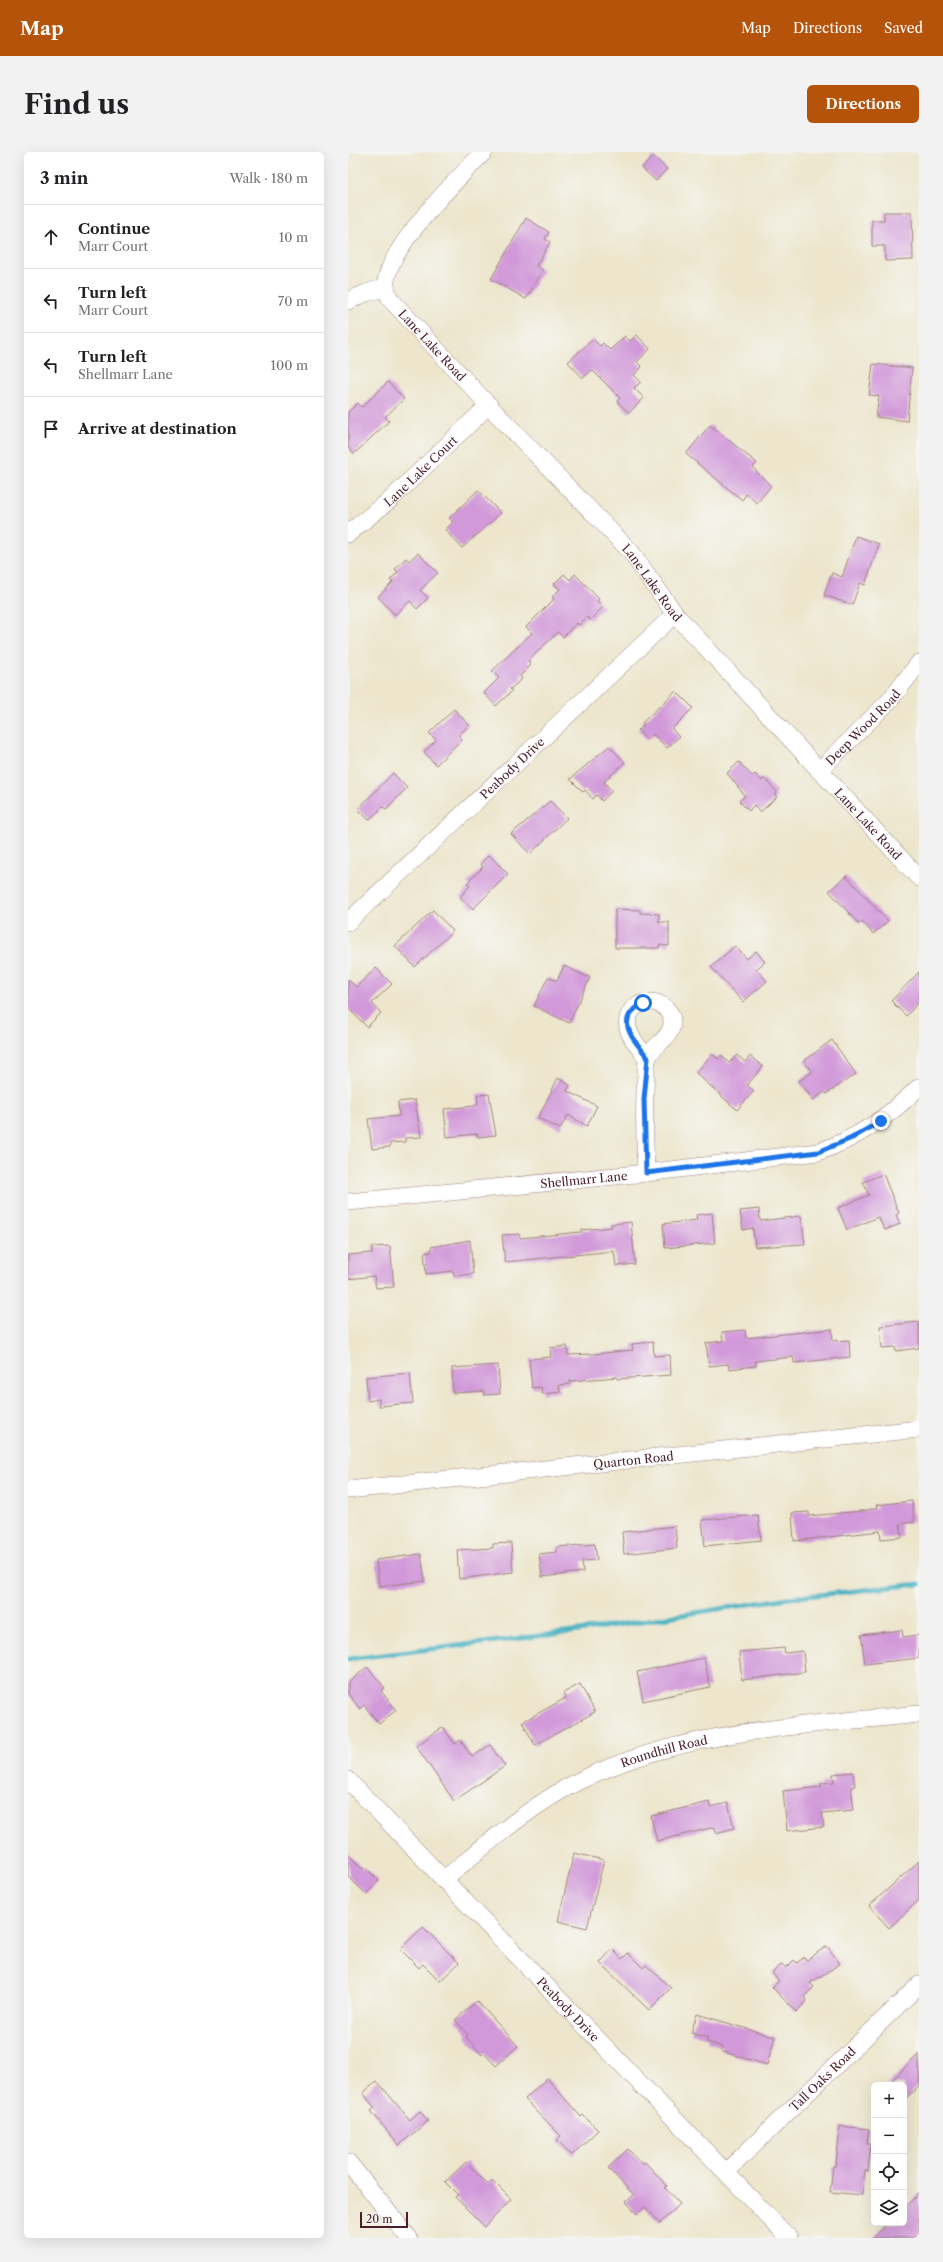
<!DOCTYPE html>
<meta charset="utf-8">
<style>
body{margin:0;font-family:"Libre Caslon Text",serif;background:#f2f2f2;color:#202124}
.controls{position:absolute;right:12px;bottom:12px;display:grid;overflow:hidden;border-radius:6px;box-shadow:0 4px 16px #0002}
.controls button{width:36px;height:36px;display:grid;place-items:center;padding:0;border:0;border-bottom:1px solid #e0e0e0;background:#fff;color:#202124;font:20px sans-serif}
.scale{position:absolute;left:12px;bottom:10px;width:48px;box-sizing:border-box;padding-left:4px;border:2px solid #4a1f2b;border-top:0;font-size:11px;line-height:14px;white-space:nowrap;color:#4a1f2b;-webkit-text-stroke:3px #f6f6f2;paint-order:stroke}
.stop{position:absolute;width:12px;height:12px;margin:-9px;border:3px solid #1a73e8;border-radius:50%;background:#fff}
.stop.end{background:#1a73e8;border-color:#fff;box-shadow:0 1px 4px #0008}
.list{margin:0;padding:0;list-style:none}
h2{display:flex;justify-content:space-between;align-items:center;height:52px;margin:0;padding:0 16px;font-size:17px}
h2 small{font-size:13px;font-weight:400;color:#757577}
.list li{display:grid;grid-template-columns:26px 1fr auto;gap:12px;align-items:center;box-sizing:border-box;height:64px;padding:0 16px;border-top:1px solid #e0e0e0}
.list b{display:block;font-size:15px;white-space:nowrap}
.list p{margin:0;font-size:13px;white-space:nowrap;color:#757577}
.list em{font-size:13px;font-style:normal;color:#757577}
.icon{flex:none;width:22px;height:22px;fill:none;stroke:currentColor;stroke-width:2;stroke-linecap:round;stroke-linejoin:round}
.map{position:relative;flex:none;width:571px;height:2086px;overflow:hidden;border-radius:6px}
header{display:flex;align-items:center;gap:24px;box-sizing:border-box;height:56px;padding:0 20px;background:#b45309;color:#fff}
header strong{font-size:19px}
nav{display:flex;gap:22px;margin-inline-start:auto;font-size:14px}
.intro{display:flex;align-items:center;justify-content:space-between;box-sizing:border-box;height:96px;padding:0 24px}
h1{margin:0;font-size:28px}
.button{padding:10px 18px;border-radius:6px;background:#b45309;color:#fff;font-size:14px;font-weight:700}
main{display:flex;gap:24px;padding:0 24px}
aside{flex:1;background:#fff;border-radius:6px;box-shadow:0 4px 16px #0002}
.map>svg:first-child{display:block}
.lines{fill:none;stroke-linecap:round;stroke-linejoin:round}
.stream{stroke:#44b1c1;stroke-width:5}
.building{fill:#d199d9}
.minor-casing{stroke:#9c827c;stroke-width:18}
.minor{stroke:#fff;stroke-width:17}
.route{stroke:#1a73e8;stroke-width:5}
.labels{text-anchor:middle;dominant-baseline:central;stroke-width:3;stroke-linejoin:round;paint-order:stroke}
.street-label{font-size:12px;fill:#4a1f2b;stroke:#f6f6f2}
</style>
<header>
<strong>Map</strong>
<nav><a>Map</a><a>Directions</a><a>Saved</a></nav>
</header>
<div class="intro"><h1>Find us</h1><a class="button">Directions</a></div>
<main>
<aside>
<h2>3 min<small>Walk · 180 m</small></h2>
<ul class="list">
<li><svg class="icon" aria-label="ahead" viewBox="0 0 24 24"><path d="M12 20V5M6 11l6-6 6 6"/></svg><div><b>Continue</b><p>Marr Court</p></div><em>10 m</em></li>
<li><svg class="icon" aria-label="left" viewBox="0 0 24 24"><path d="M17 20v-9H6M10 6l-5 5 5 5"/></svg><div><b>Turn left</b><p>Marr Court</p></div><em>70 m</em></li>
<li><svg class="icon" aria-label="left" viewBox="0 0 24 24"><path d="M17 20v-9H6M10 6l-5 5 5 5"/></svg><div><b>Turn left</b><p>Shellmarr Lane</p></div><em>100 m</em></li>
<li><svg class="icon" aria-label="arrive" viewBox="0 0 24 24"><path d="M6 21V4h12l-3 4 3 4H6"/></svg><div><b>Arrive at destination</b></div></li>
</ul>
</aside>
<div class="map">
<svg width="571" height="2086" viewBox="0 0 571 2086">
<rect width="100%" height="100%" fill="#f6f6f2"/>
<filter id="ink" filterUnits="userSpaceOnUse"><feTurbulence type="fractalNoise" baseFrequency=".025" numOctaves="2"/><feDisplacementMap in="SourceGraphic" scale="8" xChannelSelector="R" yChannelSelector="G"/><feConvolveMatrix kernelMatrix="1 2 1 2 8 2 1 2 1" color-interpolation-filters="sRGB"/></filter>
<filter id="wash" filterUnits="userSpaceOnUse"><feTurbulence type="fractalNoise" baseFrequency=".012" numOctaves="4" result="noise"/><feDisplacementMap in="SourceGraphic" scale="16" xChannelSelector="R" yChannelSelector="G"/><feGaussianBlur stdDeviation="0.9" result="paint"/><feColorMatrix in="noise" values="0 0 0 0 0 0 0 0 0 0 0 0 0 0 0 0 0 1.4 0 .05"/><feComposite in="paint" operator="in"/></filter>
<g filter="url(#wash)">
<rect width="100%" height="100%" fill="#ede6cd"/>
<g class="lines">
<!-- stream -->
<polyline class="stream" points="0,1507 224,1480 441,1446 571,1432"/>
</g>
<g id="blocks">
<!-- building -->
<g class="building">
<polygon points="305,4 319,17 308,29 294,16"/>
<polygon points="536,60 564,60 565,108 537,109 537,94 524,94 524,68 536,68"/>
<polygon points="178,66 201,80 197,87 202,90 188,114 195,118 178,147 143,127"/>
<polygon points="289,183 302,197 289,210 294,215 286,223 293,230 286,236 296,246 281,261 269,249 272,246 244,218 235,226 220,210 245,187 252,194 255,191 262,198 277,184 282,189"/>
<polygon points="525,212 564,216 559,269 528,265 531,244 521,243"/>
<polygon points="40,230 56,247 37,265 41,269 6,302 0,295 0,260 10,251 14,255"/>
<polygon points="362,273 409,311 405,316 423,334 409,351 398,342 394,348 338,302"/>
<polygon points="130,338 153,361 114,396 97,378 105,370 101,366"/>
<polygon points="508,384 531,392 517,433 512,431 504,453 476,443 484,421 494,425"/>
<polygon points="70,401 90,421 72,438 80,446 69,457 62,449 47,463 30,445 45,430 42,428 50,420 47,417 58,406 61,409"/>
<polygon points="216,422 222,428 227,422 251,447 249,449 255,455 242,468 239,465 231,473 229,471 215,485 210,480 180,509 183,513 172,524 174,527 162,537 164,539 148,554 136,541 151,526 144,519 184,481 178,475 206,447 204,445 212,437 206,432"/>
<polygon points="328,539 345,556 324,577 331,585 319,596 305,582 299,588 290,578 296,573 294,571"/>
<polygon points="106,557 121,573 111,583 114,587 88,613 76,600 88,588 81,581"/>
<polygon points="261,594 277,610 256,630 264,639 254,649 249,643 245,647 237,638 235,640 222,627"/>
<polygon points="391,610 404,624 407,622 414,629 416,626 429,640 427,643 429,645 412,660 406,653 401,659 391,649 397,644 379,621"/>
<polygon points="45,621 59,636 38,657 35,655 21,668 10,657"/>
<polygon points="202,649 219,666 182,702 163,682"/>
<polygon points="141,703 160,722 125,757 112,745 122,734 119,731 135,715 132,712"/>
<polygon points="498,724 540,769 525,782 514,769 511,772 481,739"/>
<polygon points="267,757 292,758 292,761 311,762 311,770 321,770 321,794 311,793 311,796 267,796"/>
<polygon points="85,758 105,779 67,815 47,794"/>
<polygon points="387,794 399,807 408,799 417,810 408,817 419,829 395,850 363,815"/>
<polygon points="216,814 242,826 221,871 186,854 200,825 209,829"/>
<polygon points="28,816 44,832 24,851 33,861 19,875 0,856 0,827 8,835"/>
<polygon points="571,820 571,850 558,864 543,849"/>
<polygon points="484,888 508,922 478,942 476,940 465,948 451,929 464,920 456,909"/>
<polygon points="364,902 370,907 373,903 381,911 389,903 397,910 402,904 415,915 399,933 406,939 389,958 348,921"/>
<polygon points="210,926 222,933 219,939 249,954 239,974 220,963 212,977 190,966"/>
<polygon points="141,942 148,983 130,985 129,982 99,985 96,957 126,954 130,952 129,943"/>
<polygon points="67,948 73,985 57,986 57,990 42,991 42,995 24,997 20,967 51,964 50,950"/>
<polygon points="535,1022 551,1061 548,1063 552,1072 537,1078 530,1065 499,1078 490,1056 521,1043 515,1030"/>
<polygon points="411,1057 412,1069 453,1064 457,1092 407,1095 405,1076 395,1078 392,1059"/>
<polygon points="364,1061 367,1091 317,1096 315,1072 349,1068 348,1063"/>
<polygon points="283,1070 287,1112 268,1114 266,1099 157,1110 154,1083 171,1082 172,1086 233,1080 233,1078 264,1075 263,1072"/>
<polygon points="122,1088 125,1122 106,1124 105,1119 78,1122 76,1101 83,1100 83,1095"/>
<polygon points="42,1094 46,1135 28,1136 26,1124 0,1127 0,1103 24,1101 24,1095"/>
<polygon points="571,1170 571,1196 548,1199 547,1195 534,1196 532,1174"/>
<polygon points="484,1177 485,1189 501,1188 502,1205 446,1211 445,1205 407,1209 408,1214 381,1217 380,1212 361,1214 358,1191 375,1189 374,1180 397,1178 398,1186"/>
<polygon points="305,1190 306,1204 322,1203 323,1223 269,1227 269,1225 222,1229 222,1232 211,1233 212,1240 194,1242 193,1235 184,1236 181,1207 203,1205 202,1196 219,1194 220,1203 245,1202 285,1198 284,1192"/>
<polygon points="150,1213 152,1242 136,1243 136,1239 105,1241 104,1216"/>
<polygon points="62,1221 65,1251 31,1254 31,1247 20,1249 18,1225"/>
<polygon points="564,1349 566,1370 552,1372 554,1385 533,1387 532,1379 446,1389 444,1361 461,1360 461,1364 514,1359 529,1356 528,1353"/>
<polygon points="410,1363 413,1388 357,1394 354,1368"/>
<polygon points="327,1374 329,1396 276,1402 274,1380"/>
<polygon points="163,1391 165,1420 111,1427 109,1398 145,1396 145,1392"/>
<polygon points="247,1392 249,1408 234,1409 235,1420 194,1425 191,1402 209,1400 209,1395"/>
<polygon points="73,1402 77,1429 31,1434 28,1408"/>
<polygon points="554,1478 555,1485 571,1483 571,1506 517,1512 513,1483"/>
<polygon points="436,1496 437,1501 455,1499 457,1520 394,1528 391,1500"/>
<polygon points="356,1506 362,1535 295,1549 289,1520"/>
<polygon points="19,1515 37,1536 33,1539 48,1558 31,1572 16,1553 12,1557 0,1542 0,1531"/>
<polygon points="232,1532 247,1560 187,1593 174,1570 218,1546 215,1541"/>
<polygon points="95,1575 107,1592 112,1588 124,1605 142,1593 157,1614 106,1649 68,1594"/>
<polygon points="505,1620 507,1634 503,1635 506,1658 474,1661 476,1675 439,1679 435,1639 473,1635 473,1631 486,1630 485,1622"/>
<polygon points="361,1650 362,1655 380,1651 386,1676 368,1681 367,1675 309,1689 303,1664"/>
<polygon points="226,1701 256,1708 239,1776 210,1769"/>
<polygon points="0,1702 15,1717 17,1715 31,1729 18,1742 0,1724"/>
<polygon points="571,1709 571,1748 541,1776 521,1754"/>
<polygon points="75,1775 111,1811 92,1829 75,1812 71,1816 52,1797"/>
<polygon points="479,1794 492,1812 462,1831 466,1835 456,1845 459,1849 448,1860 424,1835 431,1829 424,1821 434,1812 438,1816 446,1808 449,1811 456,1805 459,1808"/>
<polygon points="264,1797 274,1807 280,1801 295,1816 298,1813 323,1836 301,1858 252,1811"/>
<polygon points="129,1849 170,1894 148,1914 136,1901 134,1903 118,1885 120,1883 107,1868"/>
<polygon points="349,1862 427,1885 419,1913 373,1899 375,1895 359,1890 360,1886 343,1881"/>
<polygon points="571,1902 571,1934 556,1948 556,1933 539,1933"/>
<polygon points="199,1926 233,1965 235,1963 250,1978 224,2003 209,1988 213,1984 177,1947"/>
<polygon points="29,1929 62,1968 72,1959 80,1969 51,1993 23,1959 27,1956 15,1941"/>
<polygon points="492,1974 521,1977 519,1991 523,1991 520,2019 517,2018 514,2043 482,2040 485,2014 488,2014"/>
<polygon points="280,1997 294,2012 297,2010 319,2034 317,2036 332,2052 312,2071 297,2055 289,2062 278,2050 286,2043 260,2016"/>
<polygon points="118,2010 140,2032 144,2028 163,2047 137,2075 107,2045 110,2043 97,2030"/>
<polygon points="571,2041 571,2086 525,2086 540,2071 556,2071 556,2056"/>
</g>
</g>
</g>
<g filter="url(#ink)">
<use href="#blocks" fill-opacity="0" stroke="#9c827c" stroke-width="1"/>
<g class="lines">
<defs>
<g id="minor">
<path id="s1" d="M136,0c-24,24 -102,101 -98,135 0,4 3,8 4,12l103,111 138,142 44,62 244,264"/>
<polyline points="0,149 18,141 38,135"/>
<path id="s2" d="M0,382l44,-36 97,-93"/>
<path id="s3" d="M471,619l72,-72 28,-36"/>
<path id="s4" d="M0,770l327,-308"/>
<path d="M298,1021c-1,-33 -3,-65 0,-98 0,-5 0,-13 2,-18 6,-13 26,-20 24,-37 -1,-10 -12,-18 -21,-18 -7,0 -15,3 -19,8 -13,18 5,34 15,48"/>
<path id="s5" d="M0,1050l298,-29 172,-21c40,-14 70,-35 101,-65"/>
<path id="s6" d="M0,1338l571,-61"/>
<path id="s7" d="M0,1628l441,458"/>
<path id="s8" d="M95,1728c43,-35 85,-73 134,-98 105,-53 228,-56 342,-68"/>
<polyline points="0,2010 61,2086"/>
<path id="s9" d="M378,2020l193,-187"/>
</g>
</defs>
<!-- minor casing -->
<use href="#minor" class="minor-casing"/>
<!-- minor -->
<use href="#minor" class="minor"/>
</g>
</g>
<g class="lines" filter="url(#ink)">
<!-- route -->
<path class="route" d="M295,851c-30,17 -10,35 5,55l-4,41 2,74 172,-21 34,-14 29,-17"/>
</g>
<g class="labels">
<!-- street labels -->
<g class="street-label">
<text stroke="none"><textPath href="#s1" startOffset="245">Lane Lake Road</textPath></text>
<text stroke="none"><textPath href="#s2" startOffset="96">Lane Lake Court</textPath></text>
<text stroke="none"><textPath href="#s1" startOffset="569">Lane Lake Road</textPath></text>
<text stroke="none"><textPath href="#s3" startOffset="62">Deep Wood Road</textPath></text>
<text stroke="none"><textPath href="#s4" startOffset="225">Peabody Drive</textPath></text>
<text stroke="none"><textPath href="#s1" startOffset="893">Lane Lake Road</textPath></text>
<text stroke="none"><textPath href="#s5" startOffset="237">Shellmarr Lane</textPath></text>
<text stroke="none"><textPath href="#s6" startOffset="287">Quarton Road</textPath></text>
<text stroke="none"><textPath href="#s8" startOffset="259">Roundhill Road</textPath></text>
<text stroke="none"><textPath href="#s7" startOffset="318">Peabody Drive</textPath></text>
<text stroke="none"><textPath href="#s9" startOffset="134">Tall Oaks Road</textPath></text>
</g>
</g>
</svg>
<div class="controls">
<button>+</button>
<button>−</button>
<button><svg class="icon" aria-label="locate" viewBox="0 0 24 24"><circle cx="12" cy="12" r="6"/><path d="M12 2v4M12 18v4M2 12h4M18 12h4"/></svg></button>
<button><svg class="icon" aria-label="layers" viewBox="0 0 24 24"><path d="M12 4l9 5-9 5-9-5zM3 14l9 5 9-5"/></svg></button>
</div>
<div class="scale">20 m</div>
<div class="stop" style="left:295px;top:851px"></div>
<div class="stop end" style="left:533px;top:969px"></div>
</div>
</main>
